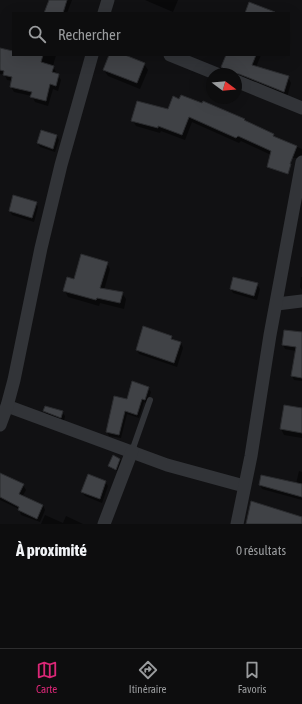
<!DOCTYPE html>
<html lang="fr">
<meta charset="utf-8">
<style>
body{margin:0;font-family:"Asap Condensed",sans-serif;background:#1b1b1c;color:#f1f3f6}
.compass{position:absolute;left:206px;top:68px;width:36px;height:36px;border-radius:50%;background:#0d0d0e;box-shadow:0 4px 16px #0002;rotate:106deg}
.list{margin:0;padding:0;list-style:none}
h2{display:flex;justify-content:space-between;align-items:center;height:52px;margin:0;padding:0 16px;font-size:17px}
h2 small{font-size:13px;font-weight:400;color:#9a9c9e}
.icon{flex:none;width:22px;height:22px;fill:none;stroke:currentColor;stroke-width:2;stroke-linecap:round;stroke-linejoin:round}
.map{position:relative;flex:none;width:302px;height:524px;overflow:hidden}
.search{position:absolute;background:#0d0d0e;box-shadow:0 4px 16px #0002;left:12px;right:12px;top:12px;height:44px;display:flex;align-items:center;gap:10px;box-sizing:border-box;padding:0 14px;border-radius:0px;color:#9a9c9e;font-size:15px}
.sheet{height:124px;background:#0d0d0e}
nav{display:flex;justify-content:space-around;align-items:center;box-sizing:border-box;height:56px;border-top:1px solid #2d2d2e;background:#0d0d0e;font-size:11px;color:#9a9c9e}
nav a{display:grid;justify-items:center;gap:2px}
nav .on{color:#db2777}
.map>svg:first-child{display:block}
.shadow{fill:#0007}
.building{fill:#404246;stroke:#2b2c2f}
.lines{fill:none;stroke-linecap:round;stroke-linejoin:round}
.service{stroke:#323438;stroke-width:6}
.minor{stroke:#323438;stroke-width:13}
</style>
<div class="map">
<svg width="302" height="524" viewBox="0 0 302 524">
<rect width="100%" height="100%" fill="#111113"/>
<!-- shadow -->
<g class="shadow">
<polygon points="51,0 72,0 67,13 45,13"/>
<polygon points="145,0 178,0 173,12"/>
<polygon points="0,49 13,52 13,55 56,55 53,66 56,72 55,74 58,75 61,80 58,91 53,89 48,106 35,102 32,96 14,92 11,87 13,81 7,80 5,75 0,74"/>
<polygon points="110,55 122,55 144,64 148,70 140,89 108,76 104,70"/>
<polygon points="227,55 261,55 256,67 288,77 291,83 287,97 236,79 236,74 226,74 222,67"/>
<polygon points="169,110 244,120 245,122 273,135 275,138 302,149 302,159 269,154 241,141 239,143 192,122 185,140 161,131 160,133 136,126 133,121"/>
<polygon points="57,136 59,140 55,152 40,147 38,143"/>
<polygon points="36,203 38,207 34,222 12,215 10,211"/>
<polygon points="107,263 110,269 104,290 122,293 126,299 124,309 100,303 99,306 68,297 65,291 74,280"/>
<polygon points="301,277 302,277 302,290 300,287"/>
<polygon points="257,284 260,289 257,300 233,293 231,289"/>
<polygon points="302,333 302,381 294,380 292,376 296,351 285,349 283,345"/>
<polygon points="171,337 174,341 181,343 183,348 177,367 139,354 137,350"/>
<polygon points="148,388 151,392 147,403 144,402 139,418 127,414 121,438 109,436 107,432 127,400"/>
<polygon points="302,410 302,438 284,435 281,429"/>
<polygon points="44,411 62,412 65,416 64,421 47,415"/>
<polygon points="120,459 121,461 117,471 110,468 109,466"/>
<polygon points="299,471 302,472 302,500 262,489 260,485 296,484"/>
<polygon points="0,478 23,485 26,490 22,497 43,505 45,510 40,522 21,515 19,509 0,500"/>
<polygon points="105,482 108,486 102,503 85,496 82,492"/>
<polygon points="45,515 63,523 66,516 83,524 41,524"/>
</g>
<!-- building -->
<g class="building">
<polygon points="49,0 67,0 63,13 44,13"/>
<polygon points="249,2 275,12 275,13 245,13"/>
<polygon points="0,48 13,51 13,55 43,55 41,62 54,66 52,72 59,74 56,86 50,84 46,101 30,97 32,92 10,87 12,77 3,75 4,71 0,70"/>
<polygon points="109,55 125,55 145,63 137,83 103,70"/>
<polygon points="226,55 256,55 252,65 289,76 284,92 239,74 225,73 224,69 221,67"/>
<polygon points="181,95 202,103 203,101 245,119 244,120 274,134 273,136 297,146 290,164 291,164 288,174 267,167 271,151 238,136 236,138 189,117 182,135 158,126 158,128 131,121 137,101 168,109 173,96 179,99"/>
<polygon points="41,130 57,135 53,149 37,143"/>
<polygon points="13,195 37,202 32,218 9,211"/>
<polygon points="81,254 108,262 100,288 123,292 120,303 97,298 96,300 63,291 67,277 74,279"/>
<polygon points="233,277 258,283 254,296 230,289"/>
<polygon points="143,326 172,336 171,339 181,342 174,363 136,350"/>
<polygon points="284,330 302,332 302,378 291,376 296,347 282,345"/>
<polygon points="132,381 149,387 145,400 142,399 137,415 125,411 119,435 106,432 114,396 127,399"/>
<polygon points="284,405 302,408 302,433 280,429"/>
<polygon points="45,406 63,411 61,418 43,411"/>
<polygon points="113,455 120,459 116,470 108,466"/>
<polygon points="0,473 24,484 19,494 43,505 37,519 18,510 19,507 0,497"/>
<polygon points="88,474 106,481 100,499 81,492"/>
<polygon points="261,475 302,484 302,497 259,485"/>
<polygon points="251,501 302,517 302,524 246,524"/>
</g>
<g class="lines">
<!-- service -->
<polyline class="service" points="132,451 150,400"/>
<!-- minor -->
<g class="minor">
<polyline points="104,13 108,0"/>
<polyline points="170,55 217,74"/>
<polyline points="236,81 302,108"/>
<polyline points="277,304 302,301"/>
<polyline points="7,406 167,465 244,486"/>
<polyline points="0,425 7,406 14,380 41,248 61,165 92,55"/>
<polyline points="104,524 132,451"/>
<polyline points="237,524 251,456 270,335 302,162"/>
</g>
</g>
</svg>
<svg class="compass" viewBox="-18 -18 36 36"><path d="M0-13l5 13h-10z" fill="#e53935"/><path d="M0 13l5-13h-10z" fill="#9a9c9e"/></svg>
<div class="search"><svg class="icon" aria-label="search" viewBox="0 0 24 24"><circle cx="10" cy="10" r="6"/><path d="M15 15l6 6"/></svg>Rechercher</div>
</div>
<section class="sheet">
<h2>À proximité<small>0 résultats</small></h2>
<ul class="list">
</ul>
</section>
<nav>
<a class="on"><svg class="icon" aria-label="map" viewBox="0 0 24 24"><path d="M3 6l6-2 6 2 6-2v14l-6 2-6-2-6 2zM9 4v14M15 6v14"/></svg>Carte</a>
<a><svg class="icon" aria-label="directions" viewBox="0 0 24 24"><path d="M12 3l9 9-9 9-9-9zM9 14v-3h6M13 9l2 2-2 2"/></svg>Itinéraire</a>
<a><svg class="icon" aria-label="saved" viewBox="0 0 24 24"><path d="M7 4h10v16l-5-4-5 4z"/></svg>Favoris</a>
</nav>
